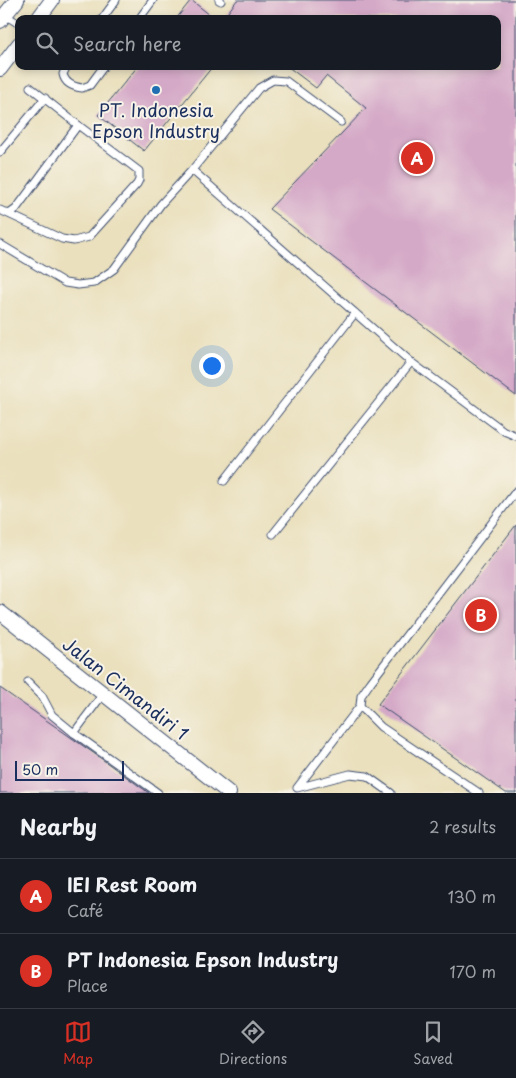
<!DOCTYPE html>
<meta charset="utf-8">
<style>
body{margin:0;font-family:"Playpen Sans",sans-serif;background:#242831;color:#f1f3f6}
.scale{position:absolute;left:15px;bottom:12px;width:109px;box-sizing:border-box;padding-left:5px;border:2px solid #1b2f5e;border-top:0;font-size:14px;line-height:18px;white-space:nowrap;color:#1b2f5e;-webkit-text-stroke:4px #f7f3e8;paint-order:stroke}
.you{position:absolute;left:211px;top:365px;width:18px;height:18px;margin:-12px;border:4px solid #fff;border-radius:50%;background:#1a73e8;box-shadow:0 0 0 8px #1a73e833}
.badge{display:grid;place-items:center;width:32px;height:32px;border-radius:50%;background:#d93025;color:#fff;font-size:16px;font-weight:700}
.pin{position:absolute;translate:-50% -50%;border:2px solid #fff;box-shadow:0 1px 5px #0006}
.list{margin:0;padding:0;list-style:none}
h2{display:flex;justify-content:space-between;align-items:center;height:65px;margin:0;padding:0 20px;font-size:21px}
h2 small{font-size:16px;font-weight:400;color:#9ea1a6}
.list li{display:grid;grid-template-columns:32px 1fr auto;gap:15px;align-items:center;box-sizing:border-box;height:75px;padding:0 20px;border-top:1px solid #363941}
.list b{display:block;font-size:19px;white-space:nowrap}
.list p{margin:0;font-size:16px;white-space:nowrap;color:#9ea1a6}
.list em{font-size:16px;font-style:normal;color:#9ea1a6}
.icon{flex:none;width:28px;height:28px;fill:none;stroke:currentColor;stroke-width:2;stroke-linecap:round;stroke-linejoin:round}
.map{position:relative;flex:none;width:516px;height:793px;overflow:hidden}
.search{position:absolute;background:#171b24;box-shadow:0 2px 8px #0003;left:15px;right:15px;top:15px;height:55px;display:flex;align-items:center;gap:12px;box-sizing:border-box;padding:0 18px;border-radius:10px;color:#9ea1a6;font-size:19px}
.sheet{height:215px;background:#171b24}
nav{display:flex;justify-content:space-around;align-items:center;box-sizing:border-box;height:70px;border-top:1px solid #363941;background:#171b24;font-size:14px;color:#9ea1a6}
nav a{display:grid;justify-items:center;gap:2px}
nav .on{color:#d93025}
.map>svg:first-child{display:block}
.building{fill:#d4a8c7}
.lines{fill:none;stroke-linecap:round;stroke-linejoin:round}
.service-casing{stroke:#3a4a6c;stroke-width:9}
.minor-casing{stroke:#3a4a6c;stroke-width:16}
.service{stroke:#fff;stroke-width:7}
.minor{stroke:#fff;stroke-width:14}
.poi-dot{fill:#1f6fb2;stroke:#f7f3e8;stroke-width:2}
.labels{text-anchor:middle;dominant-baseline:central;stroke-width:4;stroke-linejoin:round;paint-order:stroke}
.poi-label{font-size:18px;fill:#1b2f5e;stroke:#f7f3e8}
.street-label{font-size:18px;fill:#1b2f5e;stroke:#f7f3e8}
</style>
<div class="map">
<svg width="516" height="793" viewBox="0 0 516 793">
<rect width="100%" height="100%" fill="#f7f3e8"/>
<filter id="ink" filterUnits="userSpaceOnUse"><feTurbulence type="fractalNoise" baseFrequency=".02" numOctaves="2"/><feDisplacementMap in="SourceGraphic" scale="10" xChannelSelector="R" yChannelSelector="G"/><feConvolveMatrix kernelMatrix="1 2 1 2 8 2 1 2 1" color-interpolation-filters="sRGB"/></filter>
<filter id="wash" filterUnits="userSpaceOnUse"><feTurbulence type="fractalNoise" baseFrequency=".0096" numOctaves="4" result="noise"/><feDisplacementMap in="SourceGraphic" scale="20" xChannelSelector="R" yChannelSelector="G"/><feGaussianBlur stdDeviation="1.12" result="paint"/><feColorMatrix in="noise" values="0 0 0 0 0 0 0 0 0 0 0 0 0 0 0 0 0 1.4 0 .05"/><feComposite in="paint" operator="in"/></filter>
<g filter="url(#wash)">
<rect width="100%" height="100%" fill="#eae0bd"/>
<g id="blocks">
<!-- building -->
<g class="building">
<polygon points="191,0 215,19 176,19"/>
<polygon points="237,0 516,0 516,396 269,209 366,108 326,76 316,88 287,66 497,66 497,19 223,19"/>
<polygon points="138,66 213,66 144,151 98,115"/>
<polygon points="516,525 516,793 506,793 378,704"/>
<polygon points="0,688 92,752 149,793 0,793"/>
</g>
</g>
</g>
<g filter="url(#ink)">
<use href="#blocks" fill-opacity="0" stroke="#3a4a6c" stroke-width="1"/>
<g class="lines">
<defs>
<g id="service">
<polyline points="219,0 221,1"/>
<polyline points="5,15 19,24"/>
<polyline points="102,19 116,0"/>
<polyline points="139,19 153,0"/>
<path d="M67,66l-4,8c2,10 11,13 19,14l8,-3 14,-19"/>
<polyline points="30,87 78,125"/>
<polyline points="341,122 286,81 273,80 259,88 192,170 411,362 504,431 516,436"/>
<polyline points="0,152 45,98"/>
<polyline points="0,210 62,239 74,241 89,237 137,184 139,180 139,171 78,125 16,209 9,214"/>
<polyline points="0,244 65,283 78,285 94,283 114,269 161,204 192,170"/>
<polyline points="224,481 355,313"/>
<polyline points="273,534 411,362"/>
<polyline points="28,682 42,696 52,715 74,733"/>
<polyline points="103,694 74,733 158,793"/>
<polyline points="360,706 297,788 350,774 367,776 391,793"/>
<polyline points="479,793 381,727 360,706 361,696 370,683 516,491"/>
</g>
<g id="minor">
<polyline points="38,19 52,0"/>
<polyline points="0,21 17,0"/>
<polyline points="0,69 19,44"/>
<polyline points="0,612 229,793"/>
</g>
</defs>
<!-- service casing -->
<use href="#service" class="service-casing"/>
<!-- minor casing -->
<use href="#minor" class="minor-casing"/>
<!-- service -->
<use href="#service" class="service"/>
<!-- minor -->
<use href="#minor" class="minor"/>
</g>
</g>
<!-- markers -->
<circle class="poi-dot" cx="156" cy="90" r="5"/>
<g class="labels">
<!-- poi labels -->
<g class="poi-label">
<text x="156" y="109">PT. Indonesia<tspan x="156" dy="21">Epson Industry</tspan></text>
</g>
<!-- street labels -->
<g class="street-label">
<text transform="translate(126 688) rotate(38)">Jalan Cimandiri 1</text>
</g>
</g>
</svg>
<div class="scale">50 m</div>
<div class="you"></div>
<div class="pin badge" style="left:417px;top:158px">A</div>
<div class="pin badge" style="left:481px;top:615px">B</div>
<div class="search"><svg class="icon" aria-label="search" viewBox="0 0 24 24"><circle cx="10" cy="10" r="6"/><path d="M15 15l6 6"/></svg>Search here</div>
</div>
<section class="sheet">
<h2>Nearby<small>2 results</small></h2>
<ul class="list">
<li><span class="badge">A</span><div><b>IEI Rest Room</b><p>Café</p></div><em>130 m</em></li>
<li><span class="badge">B</span><div><b>PT Indonesia Epson Industry</b><p>Place</p></div><em>170 m</em></li>
</ul>
</section>
<nav>
<a class="on"><svg class="icon" aria-label="map" viewBox="0 0 24 24"><path d="M3 6l6-2 6 2 6-2v14l-6 2-6-2-6 2zM9 4v14M15 6v14"/></svg>Map</a>
<a><svg class="icon" aria-label="directions" viewBox="0 0 24 24"><path d="M12 3l9 9-9 9-9-9zM9 14v-3h6M13 9l2 2-2 2"/></svg>Directions</a>
<a><svg class="icon" aria-label="saved" viewBox="0 0 24 24"><path d="M7 4h10v16l-5-4-5 4z"/></svg>Saved</a>
</nav>
